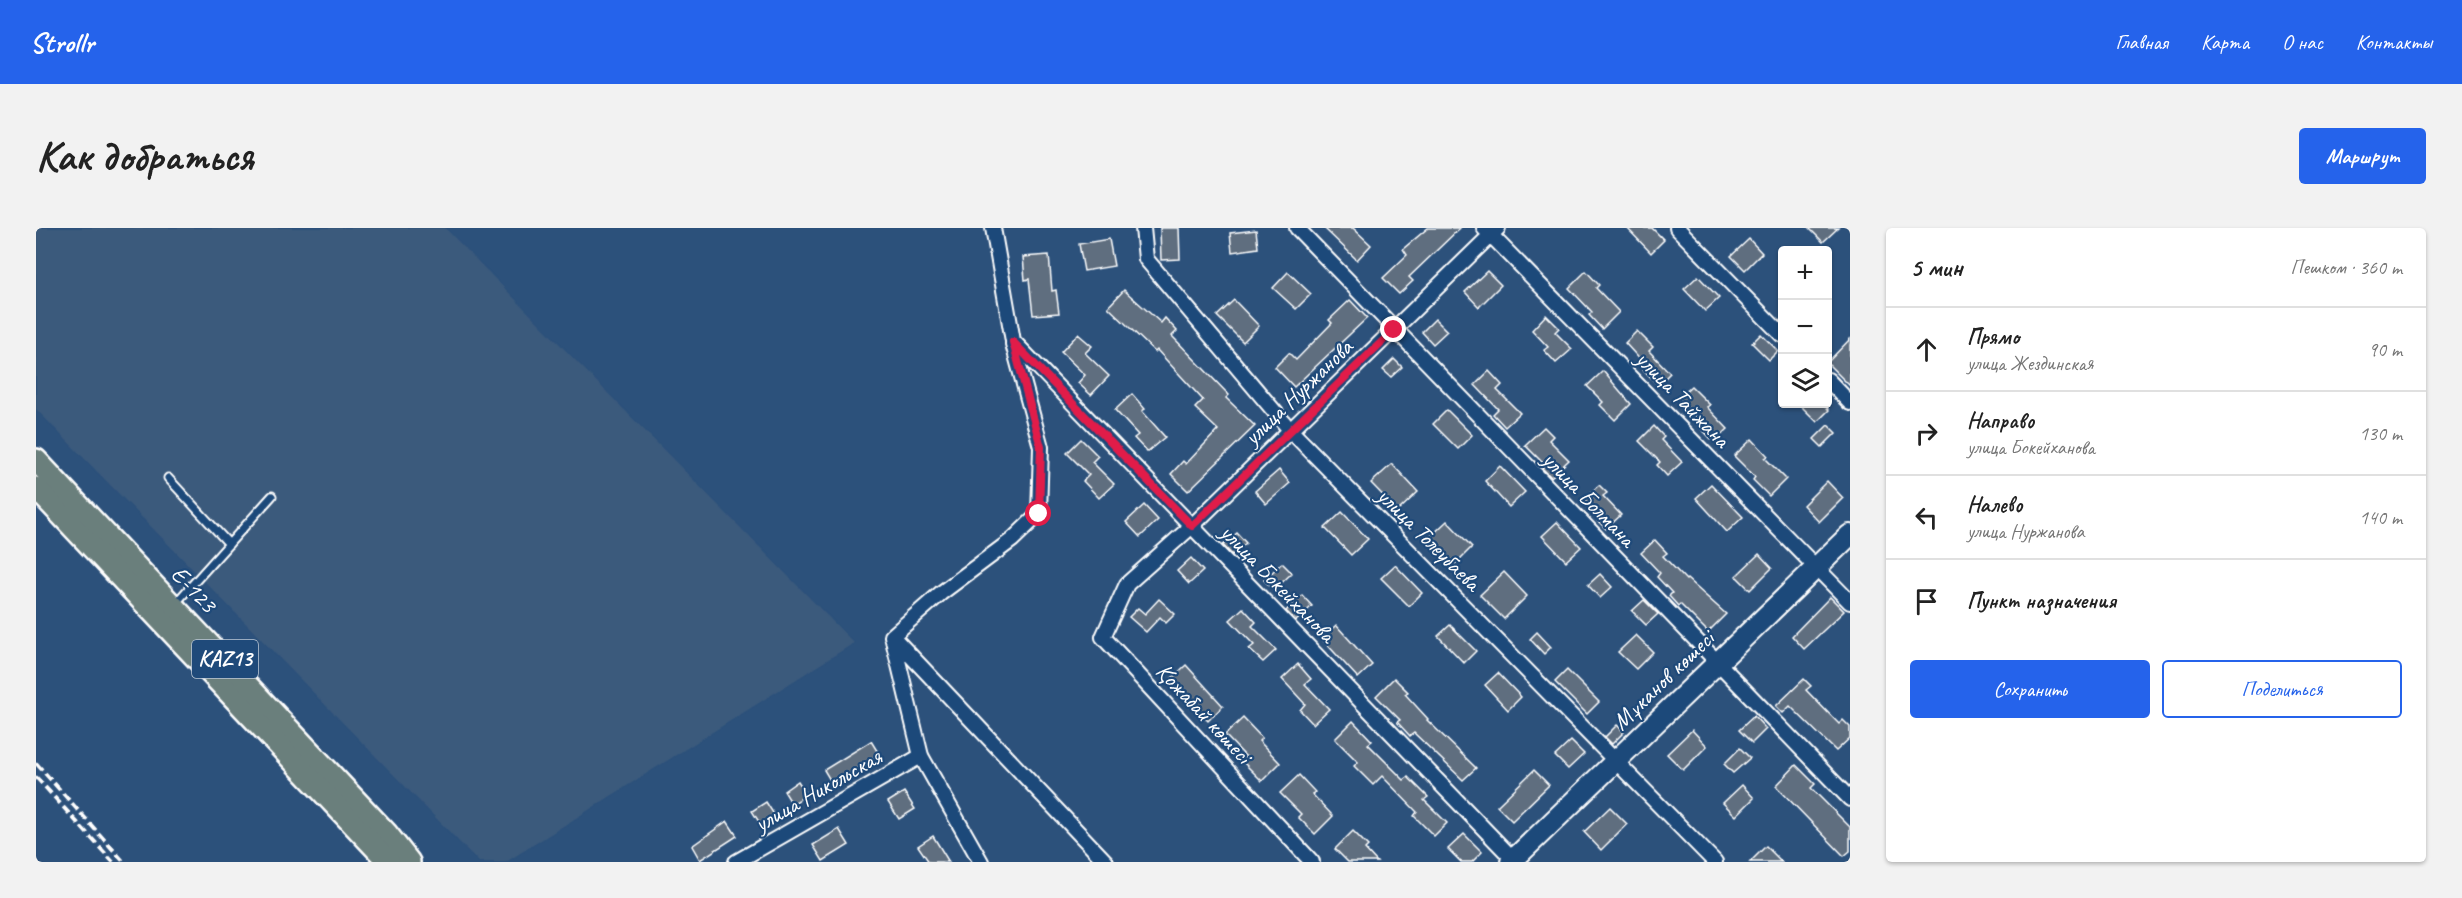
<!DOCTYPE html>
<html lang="ru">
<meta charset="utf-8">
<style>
body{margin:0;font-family:Caveat,sans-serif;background:#f2f2f2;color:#222}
.controls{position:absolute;right:18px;top:18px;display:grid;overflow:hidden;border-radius:6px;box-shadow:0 2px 4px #0004}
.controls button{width:54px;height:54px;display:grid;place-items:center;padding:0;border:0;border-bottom:2px solid #e0e0e0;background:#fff;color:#222;font:30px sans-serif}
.stop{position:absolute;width:18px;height:18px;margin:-14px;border:4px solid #e11d48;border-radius:50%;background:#fff}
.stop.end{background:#e11d48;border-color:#fff;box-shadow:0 2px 6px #0008}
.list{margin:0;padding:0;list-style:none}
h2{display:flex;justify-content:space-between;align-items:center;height:78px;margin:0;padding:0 24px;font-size:26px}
h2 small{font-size:20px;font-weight:400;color:#767676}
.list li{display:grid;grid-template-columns:39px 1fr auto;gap:18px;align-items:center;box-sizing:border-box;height:84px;padding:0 24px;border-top:2px solid #e0e0e0}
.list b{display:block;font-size:22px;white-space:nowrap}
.list p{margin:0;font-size:20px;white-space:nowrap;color:#767676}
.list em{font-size:20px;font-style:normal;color:#767676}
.actions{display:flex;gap:12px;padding:18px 24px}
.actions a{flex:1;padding:14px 0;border:2px solid #2563eb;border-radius:6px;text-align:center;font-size:21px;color:#2563eb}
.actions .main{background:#2563eb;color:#fff}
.icon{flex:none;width:33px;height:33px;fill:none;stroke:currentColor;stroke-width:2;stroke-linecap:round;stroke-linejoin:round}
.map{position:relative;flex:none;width:1814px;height:634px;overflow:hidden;border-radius:6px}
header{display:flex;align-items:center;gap:36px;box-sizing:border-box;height:84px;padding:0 30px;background:#2563eb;color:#fff}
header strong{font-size:28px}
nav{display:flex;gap:33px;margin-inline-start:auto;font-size:21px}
.intro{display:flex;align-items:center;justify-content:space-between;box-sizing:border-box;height:144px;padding:0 36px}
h1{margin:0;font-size:42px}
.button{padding:15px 27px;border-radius:6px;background:#2563eb;color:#fff;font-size:21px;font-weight:700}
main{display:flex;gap:36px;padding:0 36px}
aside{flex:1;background:#fff;border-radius:6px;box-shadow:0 2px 4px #0004}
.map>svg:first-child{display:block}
.built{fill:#3b5a7c}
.building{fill:#5f6e7f;stroke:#fff;stroke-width:1.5}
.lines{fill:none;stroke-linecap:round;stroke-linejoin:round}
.lane-casing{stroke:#fff;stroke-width:11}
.street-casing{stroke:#fff;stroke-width:18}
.secondary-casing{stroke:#fff;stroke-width:24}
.primary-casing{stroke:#fff;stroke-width:26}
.lane{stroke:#1f4a7a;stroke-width:7}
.street{stroke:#1f4a7a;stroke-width:14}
.secondary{stroke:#1f4a7a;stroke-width:20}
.primary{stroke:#6b7f7c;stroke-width:21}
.rail{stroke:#fff;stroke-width:4;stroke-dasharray:9 4.5;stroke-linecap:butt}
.route{stroke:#e11d48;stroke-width:8}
.labels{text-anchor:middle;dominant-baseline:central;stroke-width:4.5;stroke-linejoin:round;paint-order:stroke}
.shield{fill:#1f4a7a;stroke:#bcc9d7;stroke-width:1.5}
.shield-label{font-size:22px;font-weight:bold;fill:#fff}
.street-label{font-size:24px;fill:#fff;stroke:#1f4a7a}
</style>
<header>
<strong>Strollr</strong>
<nav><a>Главная</a><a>Карта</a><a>О нас</a><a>Контакты</a></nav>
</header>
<div class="intro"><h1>Как добраться</h1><a class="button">Маршрут</a></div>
<main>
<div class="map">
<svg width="1814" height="634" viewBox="0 0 1814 634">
<rect width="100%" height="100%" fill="#2c517b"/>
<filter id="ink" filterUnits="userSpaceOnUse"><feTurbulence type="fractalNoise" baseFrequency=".0167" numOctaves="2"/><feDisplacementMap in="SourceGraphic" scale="12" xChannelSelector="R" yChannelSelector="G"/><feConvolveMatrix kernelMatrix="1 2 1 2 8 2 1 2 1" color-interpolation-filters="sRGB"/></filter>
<g filter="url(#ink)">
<!-- built -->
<polygon class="built" points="0,0 409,0 818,415 470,634 443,634 0,181"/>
<!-- building -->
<g class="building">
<polygon points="1124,0 1143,0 1144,31 1125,32"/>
<polygon points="1288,0 1317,0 1335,17 1321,32"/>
<polygon points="1392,0 1424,0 1373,49 1377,53 1363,66 1347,50 1371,27 1367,21"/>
<polygon points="1591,0 1616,0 1628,12 1615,25"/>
<polygon points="1773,0 1802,0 1787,14"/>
<polygon points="1220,2 1222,20 1196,24 1194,5"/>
<polygon points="1073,11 1078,38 1048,43 1043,16"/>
<polygon points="1713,11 1726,25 1709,42 1695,28"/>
<polygon points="1013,27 1016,63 1020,62 1023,85 997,87 993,51 989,52 987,29"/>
<polygon points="1451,43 1465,57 1443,79 1429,64"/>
<polygon points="1550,43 1563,57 1560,60 1583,84 1566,101 1553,87 1556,84 1533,60"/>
<polygon points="1252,44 1275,66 1260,81 1237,60"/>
<polygon points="1662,48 1683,70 1669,83 1648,61"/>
<polygon points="1088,62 1125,95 1129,90 1141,103 1136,108 1193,167 1190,170 1219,198 1152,263 1135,246 1147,233 1150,236 1182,202 1159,180 1167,172 1121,122 1119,124 1072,79"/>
<polygon points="1198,72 1223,98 1207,114 1181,88"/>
<polygon points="1314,72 1331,90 1258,159 1239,139 1253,125 1260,132 1296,95 1293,92"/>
<polygon points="1510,87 1523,100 1519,104 1536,121 1520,135 1508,122 1512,119 1496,102"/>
<polygon points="1399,91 1411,103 1397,116 1386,104"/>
<polygon points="1601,103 1617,119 1613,123 1634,145 1622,157 1607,141 1610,138 1589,115"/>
<polygon points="1042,106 1056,118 1049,125 1073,148 1055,167 1042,155 1049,147 1025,124"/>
<polygon points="1725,106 1742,123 1733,132 1716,115"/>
<polygon points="1814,111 1814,158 1791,135"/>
<polygon points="1358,131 1366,139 1355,149 1347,142"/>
<polygon points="1453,143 1466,157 1461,162 1484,185 1469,199 1457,186 1462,181 1439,157"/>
<polygon points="1567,143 1595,176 1579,192 1564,177 1567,174 1551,158"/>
<polygon points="1655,158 1674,177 1671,179 1692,201 1678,214 1660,195 1663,192 1642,170"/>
<polygon points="1096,166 1109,181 1106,183 1129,209 1111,224 1098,210 1102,207 1079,182"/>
<polygon points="1763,176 1787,176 1793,182 1781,194"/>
<polygon points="1411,182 1436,207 1422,221 1397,196"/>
<polygon points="1792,197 1800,205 1786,219 1778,211"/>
<polygon points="1618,198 1628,209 1625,212 1646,234 1631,248 1621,237 1624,234 1603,213"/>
<polygon points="1508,199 1517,208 1513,212 1533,232 1515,249 1506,240 1509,237 1489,217"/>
<polygon points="1045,211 1062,228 1056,234 1078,256 1063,270 1047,253 1053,247 1031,225"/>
<polygon points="1716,211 1732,228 1729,230 1750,251 1733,268 1717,252 1719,249 1698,228"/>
<polygon points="1356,236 1382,264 1362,283 1335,255"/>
<polygon points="1464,238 1489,264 1473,279 1449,253"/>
<polygon points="1243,242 1254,255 1230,276 1219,263"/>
<polygon points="1791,253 1807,270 1783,294 1767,277"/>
<polygon points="1675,256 1707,289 1691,304 1660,270"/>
<polygon points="1563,257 1571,265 1567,268 1585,287 1570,301 1562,293 1566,290 1548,271"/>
<polygon points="1108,277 1122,292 1104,309 1090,294"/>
<polygon points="1306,284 1332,311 1315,327 1289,300"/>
<polygon points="1411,293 1436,319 1419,336 1393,310"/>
<polygon points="1521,294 1545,319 1530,333 1506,308"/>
<polygon points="1201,305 1210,315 1196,327 1187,317"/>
<polygon points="1619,312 1631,325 1627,328 1650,352 1651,351 1690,386 1672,404 1644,376 1642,378 1633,368 1636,365 1621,349 1624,345 1605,325"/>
<polygon points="1723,326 1736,340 1714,362 1700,348"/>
<polygon points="1155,330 1167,343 1153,356 1141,343"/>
<polygon points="1246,335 1256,345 1238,362 1228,352"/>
<polygon points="1359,337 1386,365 1373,378 1345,350"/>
<polygon points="1468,344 1491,368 1468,391 1444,367"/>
<polygon points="1564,346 1576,359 1564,370 1552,357"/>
<polygon points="1266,367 1276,378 1260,393 1250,383"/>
<polygon points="1794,369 1808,383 1768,421 1756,408"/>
<polygon points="1123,371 1139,386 1130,395 1124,389 1110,404 1093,389 1102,380 1109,386"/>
<polygon points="1608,372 1622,386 1610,397 1596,383"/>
<polygon points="1207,380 1220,394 1216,398 1240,422 1227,434 1213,421 1218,417 1194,392"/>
<polygon points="1300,397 1336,437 1322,450 1286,411"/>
<polygon points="1414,397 1440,423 1428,435 1402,408"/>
<polygon points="1501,404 1515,419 1508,426 1494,411"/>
<polygon points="1600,407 1617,424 1600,441 1582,424"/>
<polygon points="1262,436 1275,451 1269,456 1293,481 1277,496 1264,482 1269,476 1246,451"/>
<polygon points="1150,437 1187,478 1172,493 1134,452"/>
<polygon points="1531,442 1563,474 1551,486 1519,454"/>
<polygon points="1462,445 1485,469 1472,482 1449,457"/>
<polygon points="1358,450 1372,464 1369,466 1392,491 1391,492 1440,540 1427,552 1378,505 1374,508 1361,494 1364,492 1340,468"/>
<polygon points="1768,451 1775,458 1770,462 1803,496 1807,492 1814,499 1814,510 1800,523 1754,478 1747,485 1740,478"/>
<polygon points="1718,488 1730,501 1716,515 1703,502"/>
<polygon points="1207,490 1226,510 1223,513 1244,535 1226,553 1206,533 1210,529 1189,507"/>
<polygon points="1317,493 1336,513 1332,516 1368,552 1372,549 1392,569 1388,572 1411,595 1398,608 1378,588 1381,584 1346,548 1337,557 1318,538 1322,534 1299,511"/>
<polygon points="1581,497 1588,504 1576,516 1569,509"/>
<polygon points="1656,502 1671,518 1647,542 1631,526"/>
<polygon points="835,513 843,526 797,557 788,542"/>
<polygon points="1535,513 1548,526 1532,541 1519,528"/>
<polygon points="1704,520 1714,530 1697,545 1688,536"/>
<polygon points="1760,537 1779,556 1775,560 1814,599 1814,623 1808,628 1740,558"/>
<polygon points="1498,542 1513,557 1476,593 1461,578"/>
<polygon points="1263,547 1279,564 1276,566 1297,588 1279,606 1262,589 1265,586 1244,565"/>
<polygon points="762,553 771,567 756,576 748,563"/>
<polygon points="1706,557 1718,570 1700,588 1687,575"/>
<polygon points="868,564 879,581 863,591 852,574"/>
<polygon points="730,574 739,588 725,597 716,583"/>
<polygon points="1574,579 1591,596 1565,622 1548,604"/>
<polygon points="691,593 701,608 664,632 656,618"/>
<polygon points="803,601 813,617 787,633 777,617"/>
<polygon points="1317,603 1332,618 1329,621 1341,634 1312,634 1299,621"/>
<polygon points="1428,606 1446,624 1436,634 1425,634 1412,621"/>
<polygon points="897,608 913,634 893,634 882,618"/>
<polygon points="1730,618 1746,634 1714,634"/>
</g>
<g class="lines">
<defs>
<g id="lane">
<polyline points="132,250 193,316"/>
<polyline points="138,377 236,268"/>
</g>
<g id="street">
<polyline points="957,0 977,113 1480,634"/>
<polyline points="1107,0 1110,31 1255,203 1679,634"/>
<polyline points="1261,0 1814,571"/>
<polyline points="1448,0 1814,374"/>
<polyline points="1641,0 1746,107"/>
<polyline points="1792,152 1814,175"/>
<polyline points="857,409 1070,634"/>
<polyline points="700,634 885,528"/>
<polyline points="945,634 885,528 856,408 905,365 976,312 1003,286 1005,219 977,116"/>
<polyline points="1276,634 1067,409 1091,356 1156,298 1462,0"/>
</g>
<polyline id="secondary" points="1475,634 1814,307"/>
<g id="primary">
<polyline points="0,232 351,606 373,634"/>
<polyline points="0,260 353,634"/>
</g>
</defs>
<!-- lane casing -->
<use href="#lane" class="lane-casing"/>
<!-- street casing -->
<use href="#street" class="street-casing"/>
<!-- secondary casing -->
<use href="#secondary" class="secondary-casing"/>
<!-- primary casing -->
<use href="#primary" class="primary-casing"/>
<!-- lane -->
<use href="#lane" class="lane"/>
<!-- street -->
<use href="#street" class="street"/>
<!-- secondary -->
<use href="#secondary" class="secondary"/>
<!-- primary -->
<use href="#primary" class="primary"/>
<!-- rail -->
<g class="rail">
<polyline points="0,535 88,634"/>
<polyline points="0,549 77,634"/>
</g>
</g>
</g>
<g class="lines" filter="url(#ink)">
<!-- route -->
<polyline class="route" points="1003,286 1005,219 977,114 1156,298 1358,102"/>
</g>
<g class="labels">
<!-- shield labels -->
<rect class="shield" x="156" y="412" width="66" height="38" rx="4.5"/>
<g class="shield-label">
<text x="189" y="431">KAZ13</text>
</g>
<!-- street labels -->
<g class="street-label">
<text transform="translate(1262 164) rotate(-44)">улица Нуржанова</text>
<text transform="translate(1647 171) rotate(46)">улица Тайжана</text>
<text transform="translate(1553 271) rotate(46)">улица Болмана</text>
<text transform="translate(1393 311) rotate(45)">улица Толеубаева</text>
<text transform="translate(1242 355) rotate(46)">улица Бокейханова</text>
<text transform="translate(158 361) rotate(47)">Е-123</text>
<text transform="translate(1627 452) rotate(-44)">Мұканов көшесі</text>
<text transform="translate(1168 485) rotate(47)">Қожабай көшесі</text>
<text transform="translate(782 562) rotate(-30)">улица Никольская</text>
</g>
</g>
</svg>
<div class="controls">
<button>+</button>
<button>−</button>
<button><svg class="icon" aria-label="layers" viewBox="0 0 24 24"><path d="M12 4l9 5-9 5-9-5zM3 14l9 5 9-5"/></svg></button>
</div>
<div class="stop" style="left:1003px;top:286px"></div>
<div class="stop end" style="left:1358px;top:102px"></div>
</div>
<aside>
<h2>5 мин<small>Пешком · 360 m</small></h2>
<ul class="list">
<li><svg class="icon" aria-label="ahead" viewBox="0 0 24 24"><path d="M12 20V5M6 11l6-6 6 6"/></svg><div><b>Прямо</b><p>улица Жездинская</p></div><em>90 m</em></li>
<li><svg class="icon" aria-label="right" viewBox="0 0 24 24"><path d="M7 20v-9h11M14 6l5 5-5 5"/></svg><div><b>Направо</b><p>улица Бокейханова</p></div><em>130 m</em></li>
<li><svg class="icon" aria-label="left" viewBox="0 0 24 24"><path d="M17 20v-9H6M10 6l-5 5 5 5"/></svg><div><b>Налево</b><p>улица Нуржанова</p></div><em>140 m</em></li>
<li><svg class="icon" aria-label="arrive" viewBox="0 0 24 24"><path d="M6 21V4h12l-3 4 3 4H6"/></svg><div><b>Пункт назначения</b></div></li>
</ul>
<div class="actions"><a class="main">Сохранить</a><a>Поделиться</a></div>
</aside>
</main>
